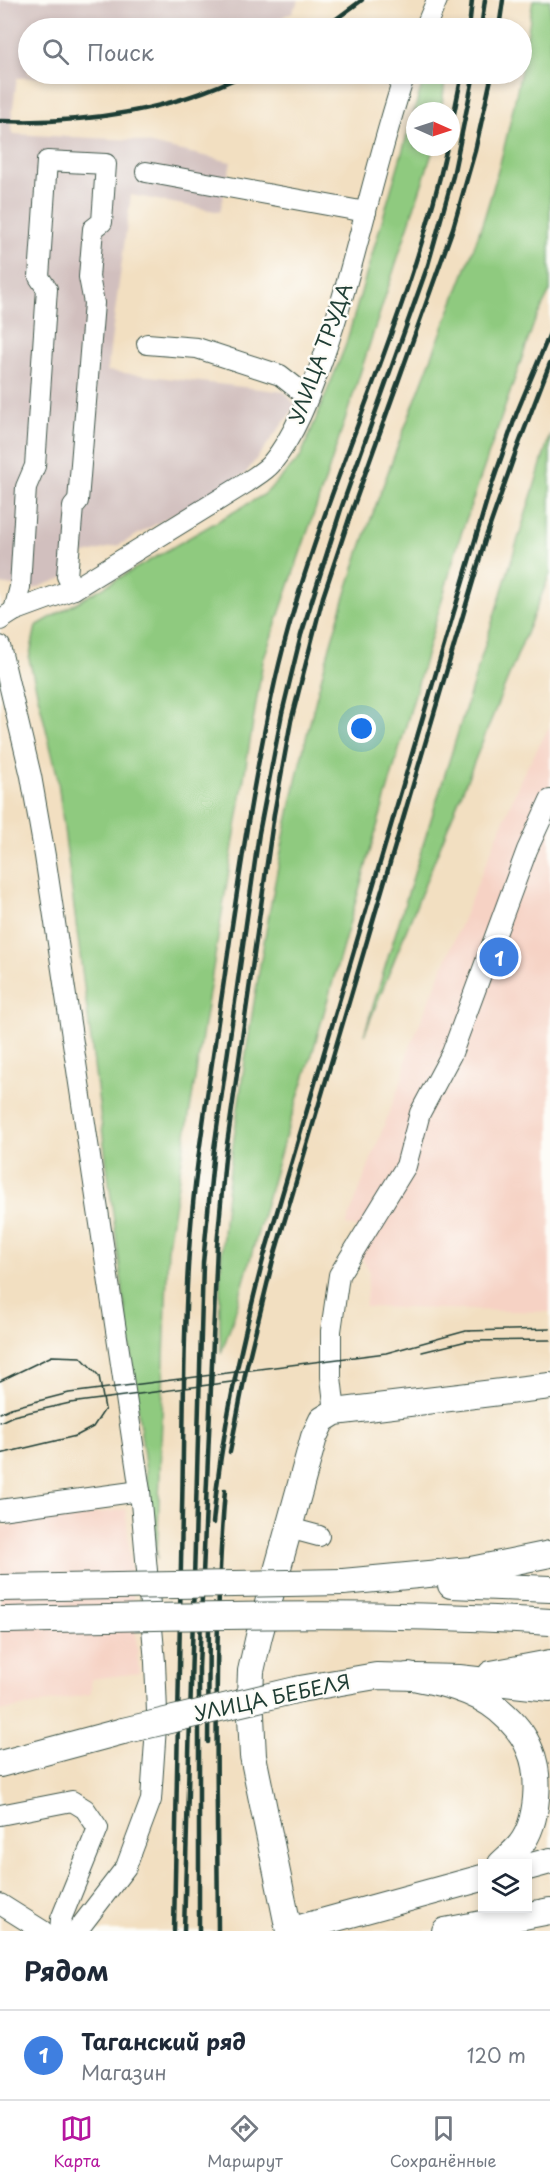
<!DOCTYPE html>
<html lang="ru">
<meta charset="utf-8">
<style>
body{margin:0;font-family:"Playpen Sans",sans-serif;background:#f6f6f7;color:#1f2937}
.controls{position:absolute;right:18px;bottom:18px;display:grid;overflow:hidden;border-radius:0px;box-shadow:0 3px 9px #0003}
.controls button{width:54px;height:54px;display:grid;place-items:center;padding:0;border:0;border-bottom:2px solid #e0e1e3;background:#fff;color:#1f2937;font:30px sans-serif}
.compass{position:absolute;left:406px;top:102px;width:54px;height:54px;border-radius:50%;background:#fff;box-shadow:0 3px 9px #0003;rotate:93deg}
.you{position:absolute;left:362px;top:729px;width:21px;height:21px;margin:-15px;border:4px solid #fff;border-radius:50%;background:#1a73e8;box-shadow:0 0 0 9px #1a73e833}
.badge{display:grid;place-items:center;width:39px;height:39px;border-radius:50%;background:#b5179e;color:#fff;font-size:20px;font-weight:700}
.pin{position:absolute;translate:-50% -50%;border:3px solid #fff;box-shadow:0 2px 6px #0006}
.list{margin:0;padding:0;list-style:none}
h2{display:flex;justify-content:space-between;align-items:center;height:78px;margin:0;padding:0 24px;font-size:26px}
h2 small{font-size:20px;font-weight:400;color:#747a83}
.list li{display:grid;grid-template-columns:39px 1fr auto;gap:18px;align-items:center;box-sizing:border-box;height:90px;padding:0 24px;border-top:2px solid #e0e1e3}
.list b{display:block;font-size:22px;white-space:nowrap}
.list p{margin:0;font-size:20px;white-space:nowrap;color:#747a83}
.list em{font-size:20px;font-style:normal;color:#747a83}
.icon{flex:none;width:33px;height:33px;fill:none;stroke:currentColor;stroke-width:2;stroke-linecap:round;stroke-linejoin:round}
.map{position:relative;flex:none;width:550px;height:1931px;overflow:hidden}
.search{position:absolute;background:#fff;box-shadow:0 3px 9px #0003;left:18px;right:18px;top:18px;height:66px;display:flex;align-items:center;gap:15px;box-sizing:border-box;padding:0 21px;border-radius:33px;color:#747a83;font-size:22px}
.sheet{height:168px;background:#fff}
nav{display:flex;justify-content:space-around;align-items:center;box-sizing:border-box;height:84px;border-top:2px solid #e0e1e3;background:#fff;font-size:16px;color:#747a83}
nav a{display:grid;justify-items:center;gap:3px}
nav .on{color:#b5179e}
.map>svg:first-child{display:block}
.built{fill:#f6d2c4}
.industrial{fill:#d1bfbe}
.green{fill:#8fca7f;stroke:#57845a;stroke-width:1.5}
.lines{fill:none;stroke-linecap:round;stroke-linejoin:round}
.minor-casing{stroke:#3f5549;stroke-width:22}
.major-casing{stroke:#3f5549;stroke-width:28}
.minor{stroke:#fff;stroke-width:20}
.major{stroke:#fff;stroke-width:26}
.tram{stroke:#1f3d34;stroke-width:1.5}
.rail{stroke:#1f3d34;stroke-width:4.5}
.major-bridge-casing{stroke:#3f5549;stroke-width:28;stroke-linecap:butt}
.major-bridge{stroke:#fff;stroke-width:26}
.labels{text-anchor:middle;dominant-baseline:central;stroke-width:5;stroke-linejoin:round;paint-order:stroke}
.street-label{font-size:20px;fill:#1f3d34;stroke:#fdfcf7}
</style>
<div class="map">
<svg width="550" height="1931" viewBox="0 0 550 1931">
<rect width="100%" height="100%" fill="#fdfcf7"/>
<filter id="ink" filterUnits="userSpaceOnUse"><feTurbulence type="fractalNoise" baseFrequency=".0167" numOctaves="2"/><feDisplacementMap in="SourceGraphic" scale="12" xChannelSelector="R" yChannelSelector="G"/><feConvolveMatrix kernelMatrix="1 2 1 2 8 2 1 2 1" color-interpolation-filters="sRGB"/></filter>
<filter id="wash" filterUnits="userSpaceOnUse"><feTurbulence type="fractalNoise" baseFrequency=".008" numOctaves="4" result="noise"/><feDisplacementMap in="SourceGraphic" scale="24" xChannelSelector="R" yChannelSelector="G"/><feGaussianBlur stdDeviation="1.35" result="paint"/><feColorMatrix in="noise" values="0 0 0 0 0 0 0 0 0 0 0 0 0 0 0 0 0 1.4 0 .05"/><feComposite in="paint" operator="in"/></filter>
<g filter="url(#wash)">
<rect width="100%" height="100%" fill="#f2dfc1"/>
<!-- built -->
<g class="built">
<polygon points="550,726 550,1312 365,1307 369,1272 358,1250 366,1231 346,1225 403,1076 407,1054 522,776"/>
<polygon points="126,1509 139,1673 91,1679 91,1694 0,1711 0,1526"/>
</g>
<!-- industrial -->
<polygon class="industrial" points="0,0 299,0 292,12 261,28 28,28 28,74 108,74 17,78 11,122 13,134 133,140 231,162 220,212 131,195 107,371 285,392 296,406 245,474 119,545 78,556 74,574 33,589 0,584"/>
<!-- green -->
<g class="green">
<path d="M533,0h17v291l-16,32 -75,217 -146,511 -31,96 -49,173 -12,33c-6,-92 9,-188 22,-279 27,-185 63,-371 125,-547 26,-73 54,-145 82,-217 12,-32 26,-65 36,-98 22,-70 36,-140 47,-212z"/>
<polygon points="425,74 446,74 441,111 415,111 415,147 434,147 324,484 263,661 168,1245 157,1559 57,774 29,659 36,626 265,494 300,458 345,347"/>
<polygon points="550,434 550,574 364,1035 536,481"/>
</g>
</g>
<g filter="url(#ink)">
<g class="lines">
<defs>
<g id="minor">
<polyline points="425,28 437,0"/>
<polyline points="146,172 366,212"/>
<polyline points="147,344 197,348 280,375 308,397"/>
<polyline points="14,611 20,587 26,487 35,466 47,289 39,277 47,161 106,164 102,222 93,229 89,277 94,303 78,501 73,507 67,576 74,589"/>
<path d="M0,620l14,-9 60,-22 172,-106c8,-6 19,-12 25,-19 25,-30 39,-70 52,-106 33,-94 51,-191 82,-284"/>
<polyline points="0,646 31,776 45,856 140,1491 155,1662 157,1712 151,1800 126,1867 77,1931"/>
<polyline points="335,1412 331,1377 331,1331 339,1275 406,1166 420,1113 452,1053 527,850 550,800"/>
<polyline points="0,1510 140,1491"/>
<polyline points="289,1528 319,1536"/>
<polyline points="0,1815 72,1801 85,1809 98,1828 61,1919 60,1931"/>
<polyline points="0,1904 43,1931"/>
</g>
<g id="major">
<polyline points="343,1582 471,1570 550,1554"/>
<polyline points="451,1585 550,1589"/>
<polyline points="491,1674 550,1663"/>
<path d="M408,1676c31,6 66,13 91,34 12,10 25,25 31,40 11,25 8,72 -9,94 -5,7 -13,13 -20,20"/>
<polyline points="300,1689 376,1676 459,1678 550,1688"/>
<polyline points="0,1764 123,1731"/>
<polyline points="528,1867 550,1861"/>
<polyline points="289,1931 253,1756 250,1696 251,1671 259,1636 314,1437 322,1420 335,1412 550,1386"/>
<polyline points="289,1931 482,1878"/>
<polyline points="445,1931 550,1911"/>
</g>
</defs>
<!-- minor casing -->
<use href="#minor" class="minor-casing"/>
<!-- major casing -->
<use href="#major" class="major-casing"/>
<!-- minor -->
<use href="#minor" class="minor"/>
<!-- major -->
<use href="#major" class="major"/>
<!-- tram -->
<g class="tram">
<polyline points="422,1352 467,1341 550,1340"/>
<polyline points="0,1381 52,1356 81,1357 99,1376 105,1409 93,1427 76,1436 0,1454"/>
<polyline points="0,1413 11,1408 69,1393 386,1353 466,1331 550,1329"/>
<polyline points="0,1422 13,1416 70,1403 239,1381"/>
</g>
<!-- rail -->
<g class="rail">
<polyline points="324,28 362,0"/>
<polyline points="469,28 472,0"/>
<polyline points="481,28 485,0"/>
<polyline points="499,28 503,0"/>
<path d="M0,121c83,3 171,-10 245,-47"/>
<polyline points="451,128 462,74"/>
<polyline points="230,1452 246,1370 273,1260 486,537 515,454 550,363"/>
<path d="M213,1523c8,-91 28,-178 51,-267l225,-763 28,-81 33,-79"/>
<polyline points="208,1742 209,1619"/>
<path d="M174,1931c3,-140 5,-280 8,-420 2,-92 1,-183 8,-274 6,-79 20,-157 31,-236 15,-102 29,-205 51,-306 40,-188 134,-360 175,-548"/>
<polyline points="184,1931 203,1263 214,1149 259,833 282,713 301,635 342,506 428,265 453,176 474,74"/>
<polyline points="199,1931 199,1668 217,1246 225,1158 274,814 291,721 323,597 350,516 453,228 475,151 492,74"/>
<path d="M218,1931c-1,-147 -5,-295 7,-441"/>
</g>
<defs>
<g id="major-bridge">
<polyline points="0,1588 343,1582"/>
<path d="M0,1620c183,-3 367,-10 550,2"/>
<polyline points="123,1731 300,1689"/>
</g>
</defs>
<!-- major-bridge casing -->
<use href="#major-bridge" class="major-bridge-casing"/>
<!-- major-bridge -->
<use href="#major-bridge" class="major-bridge"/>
</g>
</g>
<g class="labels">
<!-- street labels -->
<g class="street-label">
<text transform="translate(320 353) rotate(-70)">УЛИЦА ТРУДА</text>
<text transform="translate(272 1697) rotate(-12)">УЛИЦА БЕБЕЛЯ</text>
</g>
</g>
</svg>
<div class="controls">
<button><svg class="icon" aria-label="layers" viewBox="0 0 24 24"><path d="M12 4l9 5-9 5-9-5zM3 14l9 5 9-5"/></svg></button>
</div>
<svg class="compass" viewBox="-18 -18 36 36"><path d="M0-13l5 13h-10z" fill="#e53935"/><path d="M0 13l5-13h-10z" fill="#747a83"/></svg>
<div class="you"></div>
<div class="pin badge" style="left:499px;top:957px;background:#3f7fe0">1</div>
<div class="search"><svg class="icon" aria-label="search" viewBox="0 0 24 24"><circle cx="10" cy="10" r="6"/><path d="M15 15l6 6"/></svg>Поиск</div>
</div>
<section class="sheet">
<h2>Рядом<small></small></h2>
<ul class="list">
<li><span class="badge" style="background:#3f7fe0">1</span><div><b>Таганский ряд</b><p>Магазин</p></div><em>120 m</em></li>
</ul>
</section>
<nav>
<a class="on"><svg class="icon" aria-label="map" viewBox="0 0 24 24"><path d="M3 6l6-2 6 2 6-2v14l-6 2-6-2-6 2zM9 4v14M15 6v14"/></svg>Карта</a>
<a><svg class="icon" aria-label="directions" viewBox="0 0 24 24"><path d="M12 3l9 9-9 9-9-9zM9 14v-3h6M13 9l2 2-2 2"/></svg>Маршрут</a>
<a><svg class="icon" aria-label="saved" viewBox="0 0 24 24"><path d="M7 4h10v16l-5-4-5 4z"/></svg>Сохранённые</a>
</nav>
